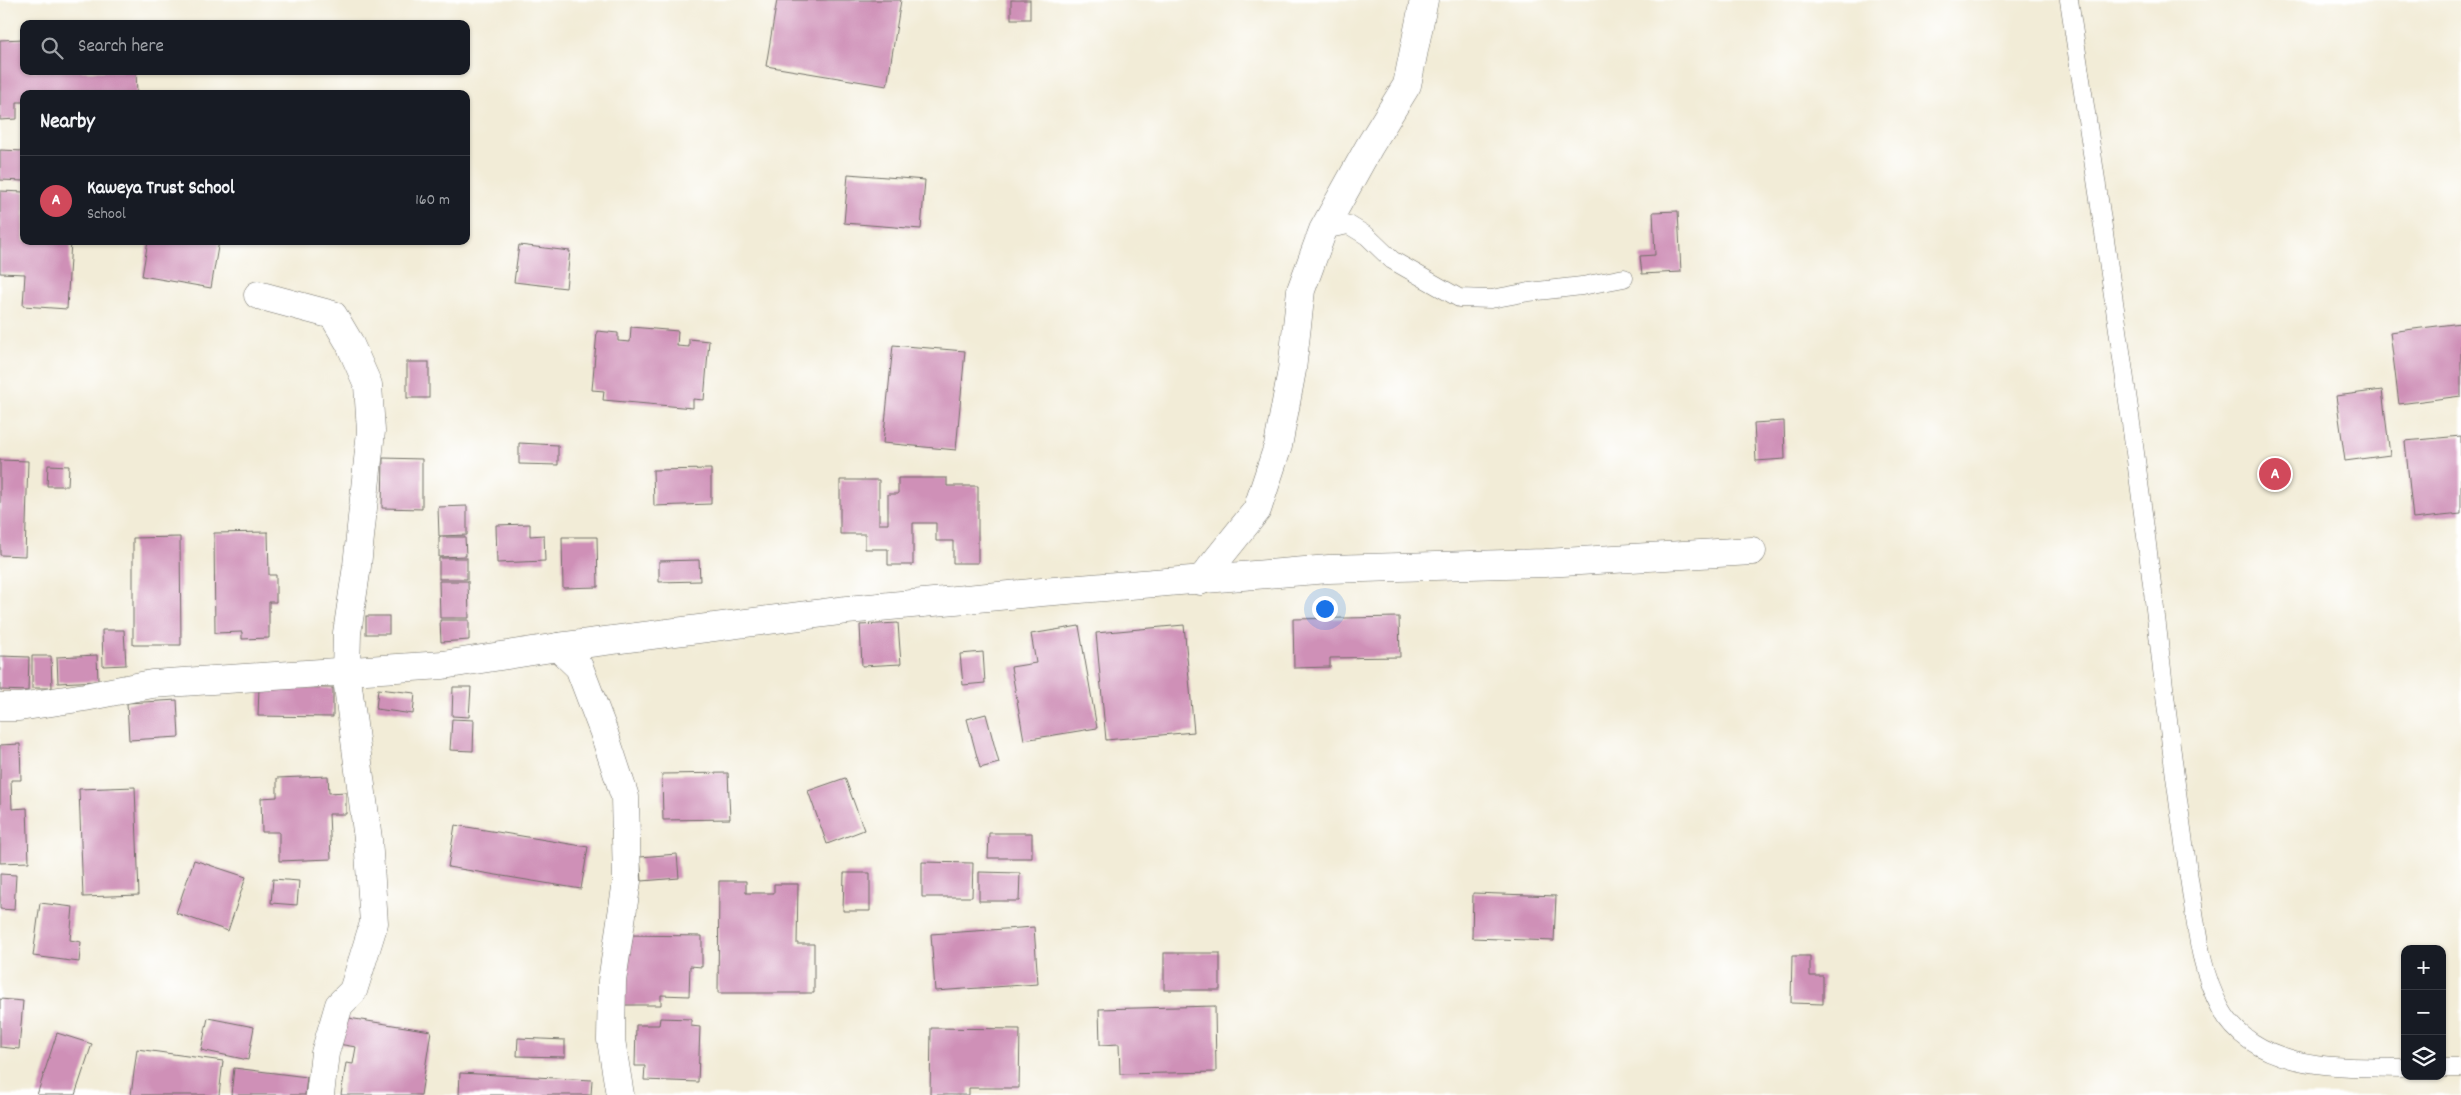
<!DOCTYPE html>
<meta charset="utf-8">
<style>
body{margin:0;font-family:Dekko,sans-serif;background:#20242c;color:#f1f3f6}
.controls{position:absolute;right:15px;bottom:15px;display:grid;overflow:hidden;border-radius:10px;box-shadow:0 1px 4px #0004}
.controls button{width:45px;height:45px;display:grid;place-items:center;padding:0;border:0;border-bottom:1px solid #363941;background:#171b24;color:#f1f3f6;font:25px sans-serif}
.you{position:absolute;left:1324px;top:608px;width:18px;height:18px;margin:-12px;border:4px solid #fff;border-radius:50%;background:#1a73e8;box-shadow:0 0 0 8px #1a73e833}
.badge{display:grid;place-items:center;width:32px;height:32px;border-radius:50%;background:#d1495b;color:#fff;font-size:16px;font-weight:700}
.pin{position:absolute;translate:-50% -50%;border:2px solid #fff;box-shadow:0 1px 5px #0006}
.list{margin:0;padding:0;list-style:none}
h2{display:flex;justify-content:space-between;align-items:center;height:65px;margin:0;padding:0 20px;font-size:21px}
h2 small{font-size:16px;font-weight:400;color:#9ea1a6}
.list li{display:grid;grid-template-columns:32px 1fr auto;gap:15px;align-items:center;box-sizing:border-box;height:90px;padding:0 20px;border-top:1px solid #363941}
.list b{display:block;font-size:19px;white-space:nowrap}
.list p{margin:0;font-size:16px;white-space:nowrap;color:#9ea1a6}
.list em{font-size:16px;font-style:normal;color:#9ea1a6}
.icon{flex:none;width:28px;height:28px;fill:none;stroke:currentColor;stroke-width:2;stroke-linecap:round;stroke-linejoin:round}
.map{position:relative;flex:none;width:2461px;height:1095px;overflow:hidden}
.search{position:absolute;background:#171b24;box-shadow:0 1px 4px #0004;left:20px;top:20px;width:450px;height:55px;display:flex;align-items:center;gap:12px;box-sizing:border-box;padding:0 18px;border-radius:10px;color:#9ea1a6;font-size:19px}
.panel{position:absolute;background:#171b24;box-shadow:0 1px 4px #0004;left:20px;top:90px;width:450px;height:155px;border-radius:10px}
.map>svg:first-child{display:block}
.building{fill:#cf90b7}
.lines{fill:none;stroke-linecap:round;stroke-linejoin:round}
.lane-casing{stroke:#716f67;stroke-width:19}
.street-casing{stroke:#716f67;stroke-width:29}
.lane{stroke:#fff;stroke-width:18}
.street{stroke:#fff;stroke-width:28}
</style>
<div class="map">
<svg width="2461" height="1095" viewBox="0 0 2461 1095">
<rect width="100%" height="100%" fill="#fff"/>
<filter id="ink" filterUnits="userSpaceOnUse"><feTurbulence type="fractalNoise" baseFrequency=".02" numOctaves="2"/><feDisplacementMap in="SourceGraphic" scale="10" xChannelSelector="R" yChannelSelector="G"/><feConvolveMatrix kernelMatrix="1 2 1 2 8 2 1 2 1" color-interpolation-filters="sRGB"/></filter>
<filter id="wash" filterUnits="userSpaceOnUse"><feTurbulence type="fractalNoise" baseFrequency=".0096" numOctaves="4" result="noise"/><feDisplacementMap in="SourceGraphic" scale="20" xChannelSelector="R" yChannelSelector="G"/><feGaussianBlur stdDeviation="1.12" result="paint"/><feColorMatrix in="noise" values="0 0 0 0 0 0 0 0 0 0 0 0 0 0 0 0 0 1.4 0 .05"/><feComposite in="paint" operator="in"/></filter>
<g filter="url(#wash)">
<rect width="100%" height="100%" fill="#f2ecd7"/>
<g id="blocks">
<!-- building -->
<g class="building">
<polygon points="777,0 901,0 887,86 766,66"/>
<rect x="1011" y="0" width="19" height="19"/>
<polygon points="24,39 24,71 136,71 137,94 24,94 24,102 17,102 17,119 0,120 0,40"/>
<polygon points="0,150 24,151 24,181 0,180"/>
<polygon points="848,174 925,180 921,229 844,223"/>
<polygon points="0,191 24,192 24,241 71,241 67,309 23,306 25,274 0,273"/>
<polygon points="1678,211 1681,272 1642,274 1640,256 1655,255 1653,212"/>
<polygon points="148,241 219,241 211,288 142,276"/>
<polygon points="519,245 570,251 566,288 514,282"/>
<polygon points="2461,323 2461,396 2399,404 2390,332"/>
<polygon points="631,327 678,331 677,346 689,347 689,339 709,341 704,400 693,399 693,408 603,400 604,391 592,390 597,331 618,333 618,341 630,342"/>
<polygon points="893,345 965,351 956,450 883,443"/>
<rect x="407" y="362" width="22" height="36"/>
<polygon points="2382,390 2390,455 2345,461 2336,396"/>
<polygon points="1784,421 1785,459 1756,461 1754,423"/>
<polygon points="2461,436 2461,514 2413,519 2405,441"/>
<polygon points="519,443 558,445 558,465 519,464"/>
<polygon points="383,458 422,459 422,509 382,508"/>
<polygon points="0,460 28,461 25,556 0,555"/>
<polygon points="48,465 69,466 68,486 47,486"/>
<polygon points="711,469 711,504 654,506 653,470"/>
<polygon points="898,478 947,478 947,486 978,486 978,563 953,563 953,541 936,541 936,523 913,523 913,565 888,565 888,549 865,549 865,534 840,534 840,480 879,480 879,524 888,524 888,494 898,494"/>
<polygon points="467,506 467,535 439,536 438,507"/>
<polygon points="530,524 530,536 544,535 545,561 497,563 496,525"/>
<polygon points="268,532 269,575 276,575 276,602 269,602 269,638 242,639 242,632 215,633 214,533"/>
<polygon points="180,537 181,645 133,645 133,538"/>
<polygon points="439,537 465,537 466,556 439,557"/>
<polygon points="562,537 597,537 598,587 563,588"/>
<rect x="439" y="558" width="28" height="21"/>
<polygon points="699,560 700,581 659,582 659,561"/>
<polygon points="439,581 468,581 469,618 440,618"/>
<rect x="366" y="616" width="23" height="18"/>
<polygon points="1399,617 1400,657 1330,658 1330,667 1294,668 1293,619"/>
<polygon points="440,620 469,620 469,640 441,642"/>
<polygon points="898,623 901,664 862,666 860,625"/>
<polygon points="1184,625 1194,732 1106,740 1096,633"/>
<polygon points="1079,626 1097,728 1024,740 1011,667 1036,663 1031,634"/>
<polygon points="102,630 124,630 126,665 103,666"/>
<polygon points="983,652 985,683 963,685 960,654"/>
<polygon points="97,655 98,681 58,683 57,657"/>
<polygon points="0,656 29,657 28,691 0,690"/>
<polygon points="32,656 51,656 52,688 32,688"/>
<polygon points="259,687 333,688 333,717 258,716"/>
<polygon points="453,687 471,687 469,717 452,716"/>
<polygon points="378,689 415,693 413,714 376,709"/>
<polygon points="177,700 179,737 129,740 127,703"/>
<polygon points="986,714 999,763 980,768 967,719"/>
<polygon points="452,719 474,720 473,751 450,750"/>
<polygon points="20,744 21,780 11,780 12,809 27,808 29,862 0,863 0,745"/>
<polygon points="728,773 730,819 663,820 662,774"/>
<polygon points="328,776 329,793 346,792 346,814 329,814 331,859 279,861 279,832 262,832 261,798 277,797 277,778"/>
<polygon points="845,778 864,830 827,844 808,791"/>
<polygon points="135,787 139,895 83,897 79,789"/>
<polygon points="455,825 588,847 581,889 448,867"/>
<polygon points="989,833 1032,833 1032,858 988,858"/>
<polygon points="677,854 679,878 642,881 640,857"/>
<polygon points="194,860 246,877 228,931 176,913"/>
<polygon points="922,862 973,863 972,897 922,897"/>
<polygon points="979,872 1020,873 1019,901 979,901"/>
<polygon points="844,873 870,873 870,911 843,911"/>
<polygon points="0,874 16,875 14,910 0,909"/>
<polygon points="273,879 299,881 297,905 271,903"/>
<polygon points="719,881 746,881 746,893 774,893 774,884 798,884 797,944 814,944 814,993 718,993"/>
<polygon points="1473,893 1556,896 1554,941 1472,938"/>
<polygon points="40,903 73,907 70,940 81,942 79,962 33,956"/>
<polygon points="1034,927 1038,984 935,991 931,934"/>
<polygon points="625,935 702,936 702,967 690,966 689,996 661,995 661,1005 624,1005"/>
<rect x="1164" y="953" width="56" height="37"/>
<polygon points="1792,956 1810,956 1810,976 1823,976 1823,1004 1791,1003"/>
<polygon points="0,999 23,1001 19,1049 0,1047"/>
<polygon points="1215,1006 1216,1072 1120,1074 1119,1044 1100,1045 1099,1009"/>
<polygon points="342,1017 431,1031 421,1095 341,1095 346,1063 353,1064 356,1047 338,1044"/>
<polygon points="208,1018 254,1027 248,1060 201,1050"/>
<polygon points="660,1018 691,1019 691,1026 700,1027 698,1082 644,1080 645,1066 635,1066 636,1025 659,1025"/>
<polygon points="931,1028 1020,1029 1019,1088 969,1088 969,1095 930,1095"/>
<polygon points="57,1033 92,1044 75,1095 37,1095"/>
<polygon points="518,1038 565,1040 565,1057 517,1056"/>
<polygon points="137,1049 223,1061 219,1095 131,1095"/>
<polygon points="234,1068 307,1077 305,1095 231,1095"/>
<polygon points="460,1073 592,1080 591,1095 459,1095"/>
</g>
</g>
</g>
<g filter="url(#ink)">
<use href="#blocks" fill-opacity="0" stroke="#716f67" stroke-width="1"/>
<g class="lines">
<defs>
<g id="lane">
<path d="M2069,0c32,211 64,422 89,634 9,81 19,163 31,244 7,44 10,91 32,131 35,63 122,58 184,59"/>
<polyline points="1323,230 1349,225 1367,236 1392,260 1459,298 1491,299 1529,292 1582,286 1624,278"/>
<polyline points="2442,1068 2461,1068"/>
</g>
<g id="street">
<polyline points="258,295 333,315 349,342 368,385 371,431 357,566 347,633 346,671 368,839 374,923 353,991 339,1005 325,1053 320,1095"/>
<polyline points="1200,581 1257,510 1278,446 1292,370 1301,290 1323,230 1369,147 1407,85 1424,0"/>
<polyline points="558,647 579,667 603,730 625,797 627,881 612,981 611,1040 620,1095"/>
<polyline points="0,707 19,707 85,697 152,684 443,665 558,647 847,610 1042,592 1329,569 1545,563 1752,551"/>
</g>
</defs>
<!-- lane casing -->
<use href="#lane" class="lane-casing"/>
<!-- street casing -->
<use href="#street" class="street-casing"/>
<!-- lane -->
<use href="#lane" class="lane"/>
<!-- street -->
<use href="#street" class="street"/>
</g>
</g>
</svg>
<div class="controls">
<button>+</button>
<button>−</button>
<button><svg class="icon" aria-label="layers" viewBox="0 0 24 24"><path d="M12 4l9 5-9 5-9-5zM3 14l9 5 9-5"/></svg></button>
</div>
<div class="you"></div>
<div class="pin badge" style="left:2275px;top:474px">A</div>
<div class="search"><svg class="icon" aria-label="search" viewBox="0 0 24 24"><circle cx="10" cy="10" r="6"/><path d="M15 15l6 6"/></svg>Search here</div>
<section class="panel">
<h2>Nearby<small></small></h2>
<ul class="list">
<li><span class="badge">A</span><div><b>Kaweya Trust School</b><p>School</p></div><em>160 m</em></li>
</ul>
</section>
</div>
